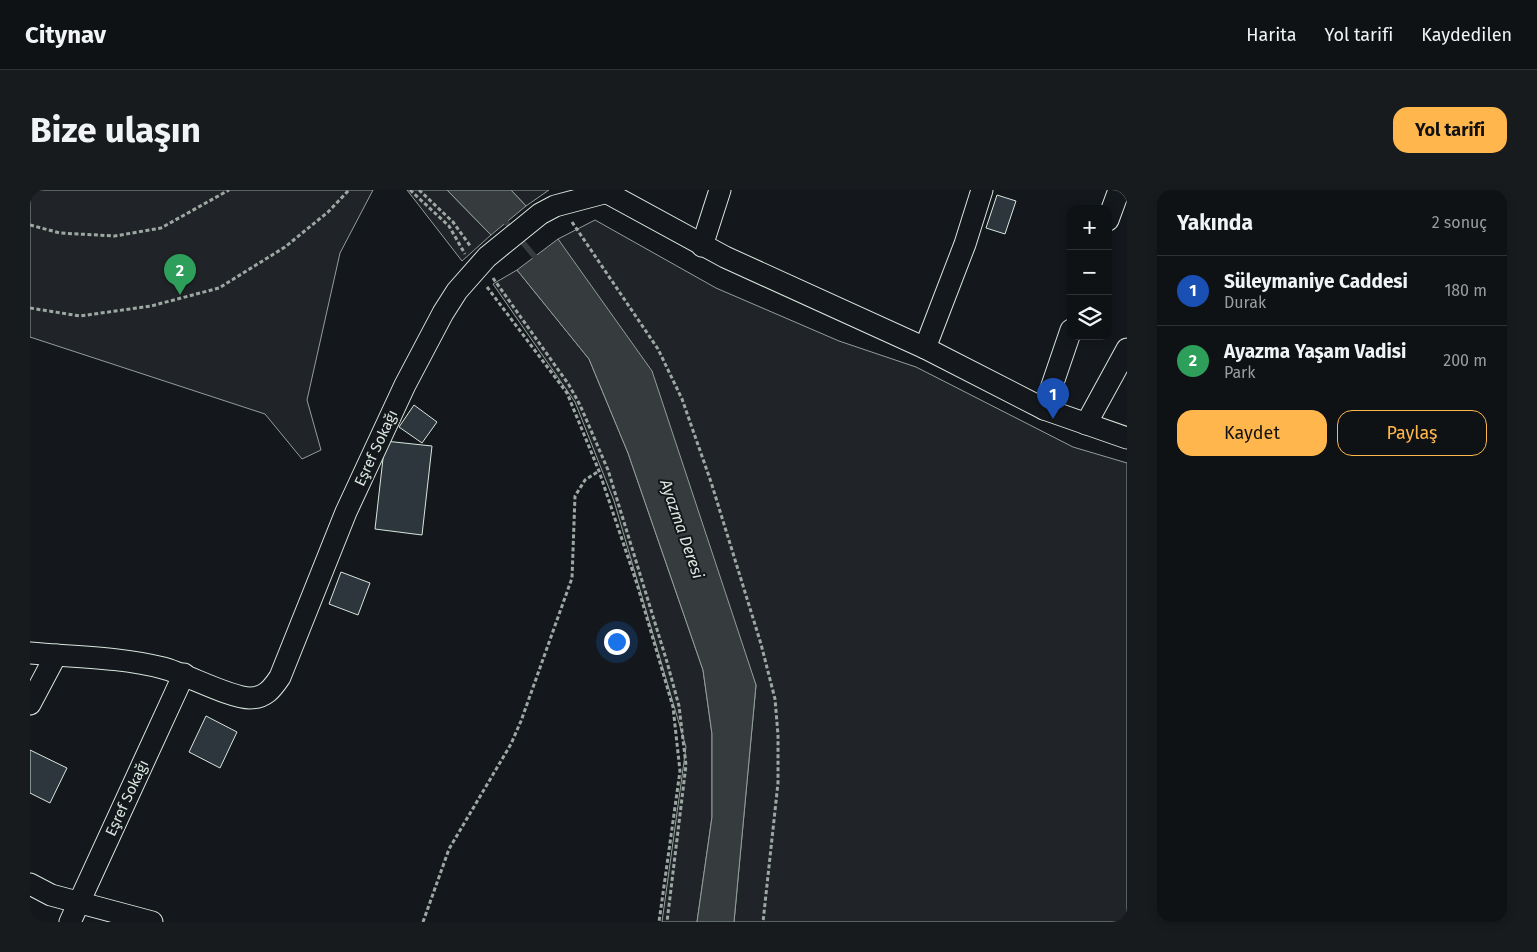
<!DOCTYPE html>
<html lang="tr">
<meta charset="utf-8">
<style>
body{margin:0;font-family:"Fira Sans",sans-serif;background:#181b1e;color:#f1f3f6}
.controls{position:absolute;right:15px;top:15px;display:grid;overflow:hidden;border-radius:10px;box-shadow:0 2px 8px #0003}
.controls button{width:45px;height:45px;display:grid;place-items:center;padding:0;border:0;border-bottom:1px solid #2f3234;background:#0f1215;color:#f1f3f6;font:25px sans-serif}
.you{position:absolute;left:586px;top:451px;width:18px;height:18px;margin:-12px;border:4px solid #fff;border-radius:50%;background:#1a73e8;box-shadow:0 0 0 8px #1a73e833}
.badge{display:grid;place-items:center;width:32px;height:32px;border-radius:50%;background:#ffb74d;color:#fff;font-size:16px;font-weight:700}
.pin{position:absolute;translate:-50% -41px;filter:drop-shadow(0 1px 2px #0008)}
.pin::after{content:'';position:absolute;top:26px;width:18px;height:15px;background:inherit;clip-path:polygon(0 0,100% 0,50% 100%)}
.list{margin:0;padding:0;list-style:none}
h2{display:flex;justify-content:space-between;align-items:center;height:65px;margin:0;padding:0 20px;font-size:21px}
h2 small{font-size:16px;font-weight:400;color:#9b9ea0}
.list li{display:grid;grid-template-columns:32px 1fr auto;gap:15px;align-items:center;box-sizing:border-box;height:70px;padding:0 20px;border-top:1px solid #2f3234}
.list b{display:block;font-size:19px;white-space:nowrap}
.list p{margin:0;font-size:16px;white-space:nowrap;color:#9b9ea0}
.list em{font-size:16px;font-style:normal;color:#9b9ea0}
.actions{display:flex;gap:10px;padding:15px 20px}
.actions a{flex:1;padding:11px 0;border:1px solid #ffb74d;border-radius:15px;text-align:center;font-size:18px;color:#ffb74d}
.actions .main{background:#ffb74d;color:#111}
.icon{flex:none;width:28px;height:28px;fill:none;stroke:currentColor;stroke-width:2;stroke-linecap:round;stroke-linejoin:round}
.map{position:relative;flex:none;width:1097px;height:732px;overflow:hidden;border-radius:15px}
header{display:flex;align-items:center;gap:30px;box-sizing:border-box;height:70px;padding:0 25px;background:#0f1215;border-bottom:1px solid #2f3234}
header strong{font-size:24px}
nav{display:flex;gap:28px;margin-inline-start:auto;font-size:18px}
.intro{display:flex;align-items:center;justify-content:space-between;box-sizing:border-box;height:120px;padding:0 30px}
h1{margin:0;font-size:35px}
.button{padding:12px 22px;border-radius:15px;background:#ffb74d;color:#111;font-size:18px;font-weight:700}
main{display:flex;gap:30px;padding:0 30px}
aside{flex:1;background:#0f1215;border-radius:15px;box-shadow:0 2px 8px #0003}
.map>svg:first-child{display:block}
.green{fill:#202428;stroke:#939e99}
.water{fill:#363b3e;stroke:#939e99}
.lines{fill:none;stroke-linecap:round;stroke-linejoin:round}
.stream{stroke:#363b3e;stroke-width:5.5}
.building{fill:#2c363c;stroke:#d8e6dc}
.minor-casing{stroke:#d8e6dc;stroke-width:23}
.path{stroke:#9da8a2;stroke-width:3;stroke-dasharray:4 2.5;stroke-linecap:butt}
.minor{stroke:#14181c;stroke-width:21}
.labels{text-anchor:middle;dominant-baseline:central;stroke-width:4;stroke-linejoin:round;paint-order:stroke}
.street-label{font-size:15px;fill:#d8e6dc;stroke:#14181c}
.water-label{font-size:16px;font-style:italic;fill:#d8e6dc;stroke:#14181c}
</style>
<header>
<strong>Citynav</strong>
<nav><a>Harita</a><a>Yol tarifi</a><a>Kaydedilen</a></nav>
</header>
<div class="intro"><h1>Bize ulaşın</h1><a class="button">Yol tarifi</a></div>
<main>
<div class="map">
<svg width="1097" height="732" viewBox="0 0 1097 732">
<rect width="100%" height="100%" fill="#14181c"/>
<!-- green -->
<g class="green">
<polygon points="0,0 343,0 310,63 277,210 291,260 272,269 235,224 0,147"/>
<polygon points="377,0 417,0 461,45 432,71"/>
<polygon points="481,0 519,0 496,16"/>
<polygon points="565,30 686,98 809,151 886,177 1043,257 1097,273 1097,732 704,732 726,495 528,49"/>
<polygon points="487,80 559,169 598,263 673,480 682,544 682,627 667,732 632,732 656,557 584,311 545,212 463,94"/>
</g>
<!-- water -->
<g class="water">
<polygon points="417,0 481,0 496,16 461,45"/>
<polygon points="528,49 622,181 726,495 704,732 667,732 682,627 682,544 673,480 598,263 559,169 487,80"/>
</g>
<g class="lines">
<!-- stream -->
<polyline class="stream" points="472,27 509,72"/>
</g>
<!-- building -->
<g class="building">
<polygon points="967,5 986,11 975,44 956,38"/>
<polygon points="384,215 407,232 392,253 369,237"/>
<polygon points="355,251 402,256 392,345 345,339"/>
<polygon points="311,382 340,393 328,425 299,414"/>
<polygon points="176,526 207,542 190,578 159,562"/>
<polygon points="0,560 37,578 20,613 0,603"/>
</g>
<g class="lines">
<defs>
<g id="minor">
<polyline points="572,0 695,67 895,158 1014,219 1097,248"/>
<polyline points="1078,30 1089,0"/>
<polyline points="672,56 690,0"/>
<polyline points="895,158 935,54 952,0"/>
<polyline points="1014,219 1041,140"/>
<polyline points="1056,234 1097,159"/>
<path d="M0,463c44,4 90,4 133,15 23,6 67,30 87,30 15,0 22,-9 30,-21l66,-165 59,-127 38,-72 14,-22 30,-34 53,-43 15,-8 49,-13"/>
<polyline points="0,514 26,465"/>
<polyline points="0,694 21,705 122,732"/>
<polyline points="40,732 154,484"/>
</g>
</defs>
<!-- minor casing -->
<use href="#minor" class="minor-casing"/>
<!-- path -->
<g class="path">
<polyline points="380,0 419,36 435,64"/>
<polyline points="389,0 423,32 441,57"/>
<polyline points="542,32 628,159 652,209 681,292 731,454 745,509 748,545 748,593 733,732"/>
<polyline points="0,35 30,43 85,46 131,38 199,0"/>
<polyline points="463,88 539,195 550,215 578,280 637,472 649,516 656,575 637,732"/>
<polyline points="457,97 537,203 569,281 607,394 643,517 650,581 629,732"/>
<polyline points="0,118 50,126 121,116 189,98 255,57 298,22 319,0"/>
<polyline points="393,732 419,659 481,554 491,531 542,388 545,306 555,290 569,281"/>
</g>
<!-- minor -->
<use href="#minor" class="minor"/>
</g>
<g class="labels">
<!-- street labels -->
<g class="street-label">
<text transform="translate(346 258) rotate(-65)">Eşref Sokağı</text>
<text transform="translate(97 608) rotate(-65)">Eşref Sokağı</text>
</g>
<!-- water labels -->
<g class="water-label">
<text transform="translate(652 339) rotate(71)">Ayazma Deresi</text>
</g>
</g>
</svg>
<div class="controls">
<button>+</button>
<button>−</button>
<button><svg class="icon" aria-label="layers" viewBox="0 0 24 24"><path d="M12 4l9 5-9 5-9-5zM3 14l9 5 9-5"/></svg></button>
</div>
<div class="you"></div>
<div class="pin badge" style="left:1023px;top:229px;background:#1a4fb4">1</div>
<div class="pin badge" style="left:150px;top:105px;background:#2e9e5b">2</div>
</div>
<aside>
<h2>Yakında<small>2 sonuç</small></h2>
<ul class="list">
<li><span class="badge" style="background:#1a4fb4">1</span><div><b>Süleymaniye Caddesi</b><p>Durak</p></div><em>180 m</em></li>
<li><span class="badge" style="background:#2e9e5b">2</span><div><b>Ayazma Yaşam Vadisi</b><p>Park</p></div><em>200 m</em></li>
</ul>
<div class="actions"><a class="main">Kaydet</a><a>Paylaş</a></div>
</aside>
</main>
